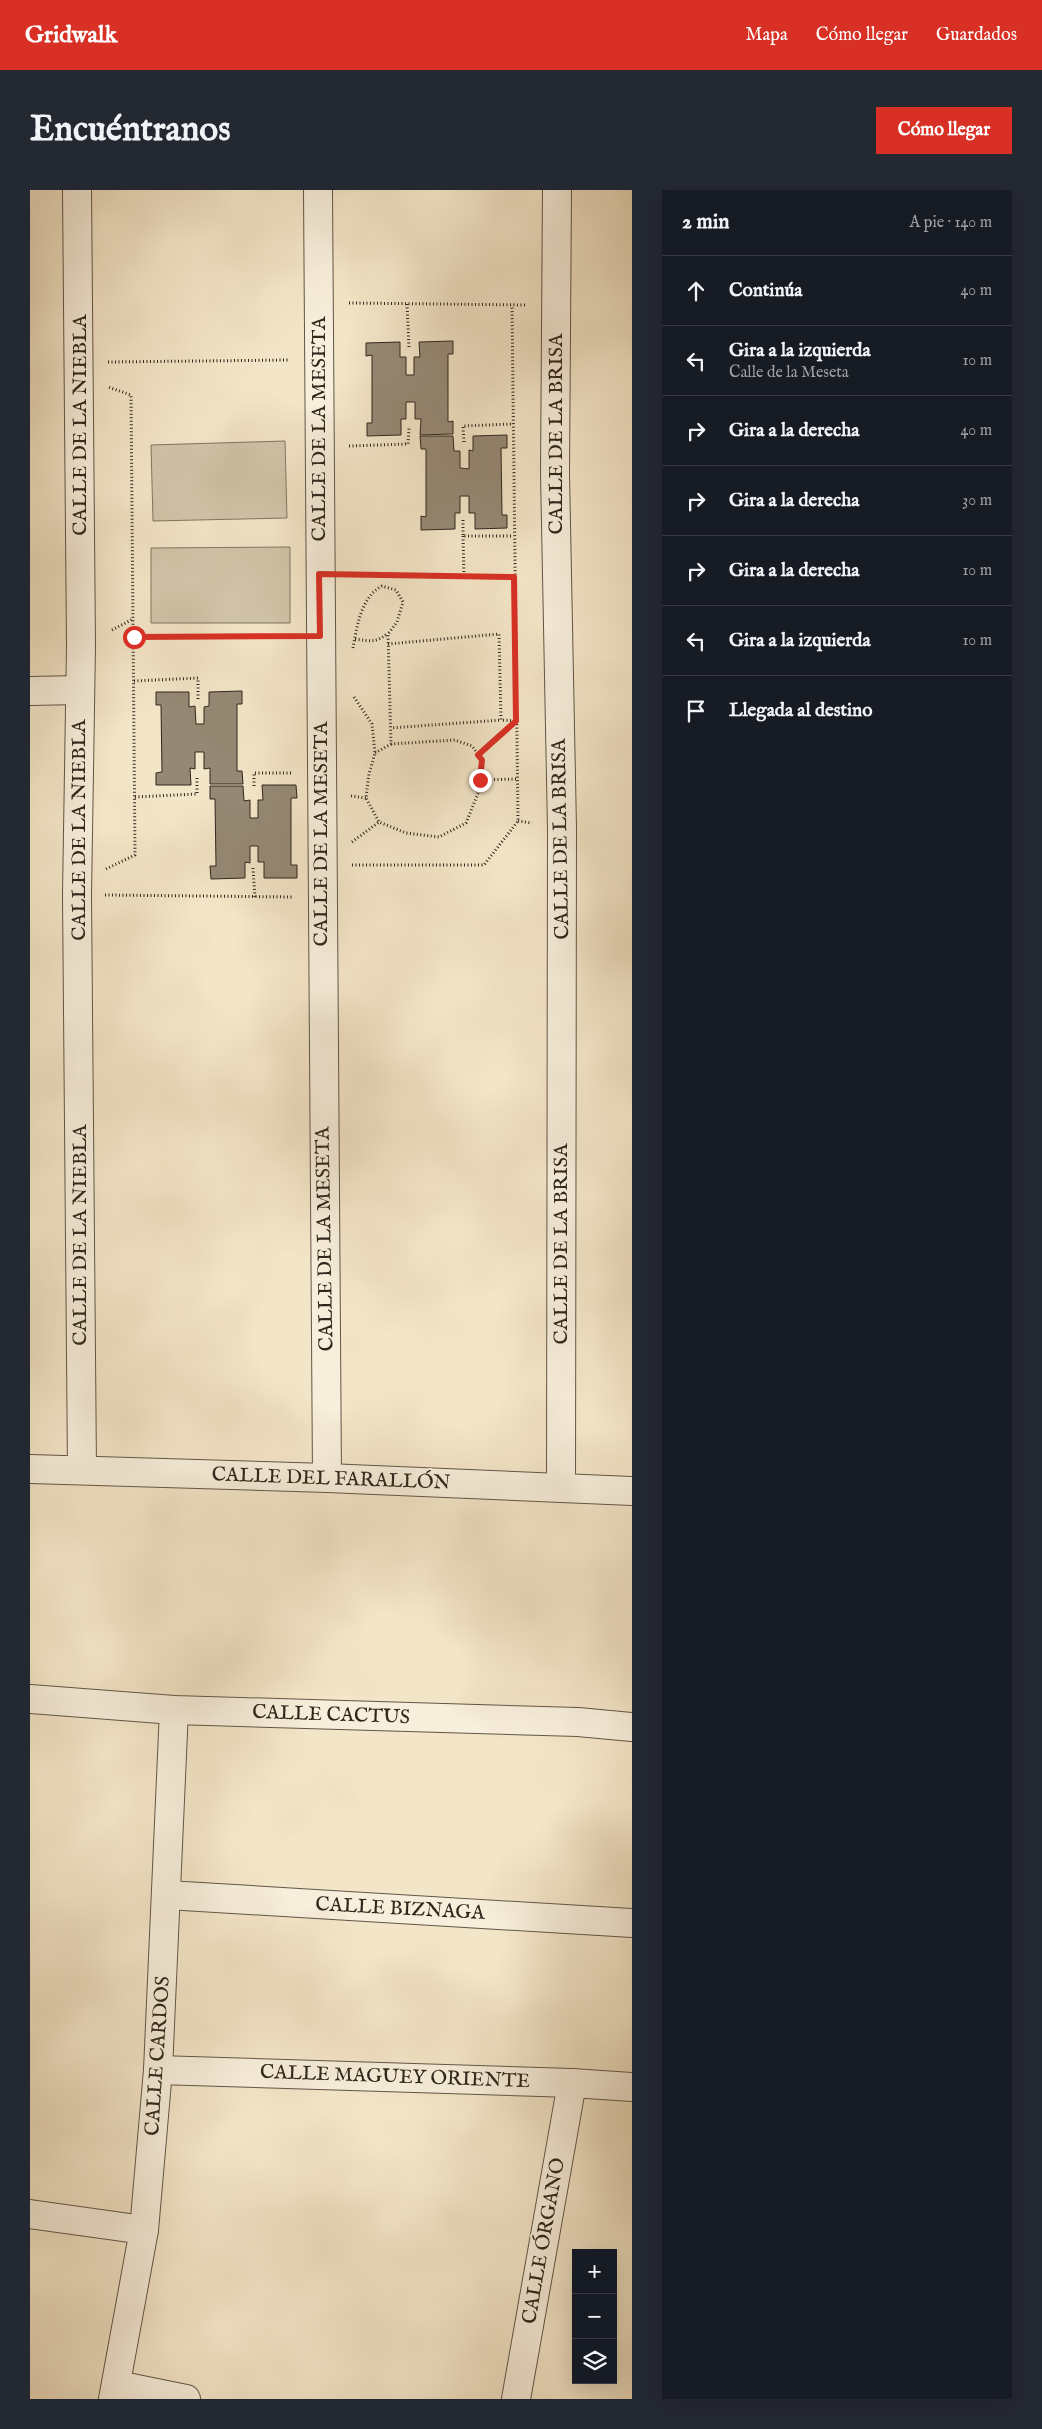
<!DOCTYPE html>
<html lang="es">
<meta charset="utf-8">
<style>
body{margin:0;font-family:"IM FELL English",serif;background:#242831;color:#f1f3f6}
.controls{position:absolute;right:15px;bottom:15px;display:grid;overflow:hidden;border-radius:0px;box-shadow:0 5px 20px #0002}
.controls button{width:45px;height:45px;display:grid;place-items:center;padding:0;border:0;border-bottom:1px solid #363941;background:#171b24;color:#f1f3f6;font:25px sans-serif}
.stop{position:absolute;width:15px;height:15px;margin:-11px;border:4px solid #d93025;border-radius:50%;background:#fff}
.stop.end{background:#d93025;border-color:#fff;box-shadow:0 1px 5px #0008}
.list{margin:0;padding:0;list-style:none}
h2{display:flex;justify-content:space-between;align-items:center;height:65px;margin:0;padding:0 20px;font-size:21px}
h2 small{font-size:16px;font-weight:400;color:#9ea1a6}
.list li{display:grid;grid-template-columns:32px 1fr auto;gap:15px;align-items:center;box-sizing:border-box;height:70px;padding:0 20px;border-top:1px solid #363941}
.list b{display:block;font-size:19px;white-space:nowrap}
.list p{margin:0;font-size:16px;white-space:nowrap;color:#9ea1a6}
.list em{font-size:16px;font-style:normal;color:#9ea1a6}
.icon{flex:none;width:28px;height:28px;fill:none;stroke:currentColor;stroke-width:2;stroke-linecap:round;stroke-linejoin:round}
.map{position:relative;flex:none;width:602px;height:2209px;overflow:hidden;border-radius:0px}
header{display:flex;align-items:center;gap:30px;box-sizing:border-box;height:70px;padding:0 25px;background:#d93025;color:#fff}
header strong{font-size:24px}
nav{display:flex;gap:28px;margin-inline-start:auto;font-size:18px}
.intro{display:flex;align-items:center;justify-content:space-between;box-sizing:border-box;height:120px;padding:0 30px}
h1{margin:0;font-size:35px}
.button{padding:12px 22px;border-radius:0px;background:#d93025;color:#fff;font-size:18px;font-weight:700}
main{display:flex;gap:30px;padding:0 30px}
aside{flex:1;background:#171b24;border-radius:0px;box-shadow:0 5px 20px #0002}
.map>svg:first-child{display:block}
.green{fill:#d2c5aa;stroke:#817663}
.building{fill:#958975;stroke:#30261c}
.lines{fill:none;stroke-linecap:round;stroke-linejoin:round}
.street-casing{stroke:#615647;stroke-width:30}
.path{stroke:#30261c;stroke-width:3;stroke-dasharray:1 2.5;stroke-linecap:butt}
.street{stroke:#f7eedb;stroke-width:28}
.route{stroke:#d93025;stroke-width:6}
.labels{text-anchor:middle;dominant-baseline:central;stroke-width:4;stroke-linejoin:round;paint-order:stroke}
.street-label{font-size:20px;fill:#30261c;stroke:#f7eedb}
</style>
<header>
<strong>Gridwalk</strong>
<nav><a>Mapa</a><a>Cómo llegar</a><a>Guardados</a></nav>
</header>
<div class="intro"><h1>Encuéntranos</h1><a class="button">Cómo llegar</a></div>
<main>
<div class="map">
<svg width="602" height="2209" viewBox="0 0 602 2209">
<rect width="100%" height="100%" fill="#f3e5c7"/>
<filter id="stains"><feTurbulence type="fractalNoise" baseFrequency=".004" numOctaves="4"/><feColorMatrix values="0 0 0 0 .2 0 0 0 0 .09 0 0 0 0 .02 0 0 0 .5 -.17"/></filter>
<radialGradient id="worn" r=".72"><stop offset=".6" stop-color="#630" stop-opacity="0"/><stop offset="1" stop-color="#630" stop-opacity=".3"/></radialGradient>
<!-- green -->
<g class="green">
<polygon points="255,251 257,328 123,331 121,255"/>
<polygon points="260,357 260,433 121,433 121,358"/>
</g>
<!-- building -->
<g class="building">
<polygon points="423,151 423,164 418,164 418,232 423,231 423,244 390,245 391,229 385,229 385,212 376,212 376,229 371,229 371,245 337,246 337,233 342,233 342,165 336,166 336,153 370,152 370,167 376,167 376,185 384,185 384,167 390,167 389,152"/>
<polygon points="477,245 477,258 471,258 472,325 477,325 477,338 445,339 445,323 439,323 439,306 430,306 430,323 425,323 425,339 391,340 391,326 396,327 396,259 391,259 390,246 423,246 424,261 430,261 430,278 439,279 439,260 443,261 443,246"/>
<polygon points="212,501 212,514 207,514 207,581 212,581 213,594 180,594 180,578 174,579 174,562 165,562 165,579 160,578 161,595 126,595 126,583 132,582 131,515 126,515 126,502 159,502 159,517 165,516 166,534 174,534 174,517 179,516 179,502"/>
<polygon points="232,595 266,595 267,608 261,608 261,675 267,675 267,688 234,688 234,672 228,672 228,656 220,656 220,673 215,672 215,688 181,689 180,676 186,676 185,609 180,609 180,596 213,596 214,611 220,610 220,628 228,628 228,610 233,610"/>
</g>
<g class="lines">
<defs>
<g id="street">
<polyline points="47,0 51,456 47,705 52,1280"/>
<polyline points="288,0 297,1288"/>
<polyline points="527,0 525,283 532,639 531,1298"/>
<polyline points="0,501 50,500"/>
<polyline points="0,1279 297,1288 602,1301"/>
<polyline points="0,1509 144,1520 548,1532 602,1537"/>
<polyline points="137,1705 602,1733"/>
<polyline points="128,1880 542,1893 602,1897"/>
<polyline points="0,2024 114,2040"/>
<polyline points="87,2195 156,2209"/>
<polyline points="83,2209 114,2040 128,1880 144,1520"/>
<polyline points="486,2209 542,1893"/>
</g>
</defs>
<!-- street casing -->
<use href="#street" class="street-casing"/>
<!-- path -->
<g class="path">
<polyline points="319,113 497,115"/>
<polyline points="377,114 379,158"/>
<polyline points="78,172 259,170"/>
<polyline points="434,252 433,236 482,234"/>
<polyline points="319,256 378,254 379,238"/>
<polyline points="433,330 433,346 483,346"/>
<polyline points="433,346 434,386"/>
<polyline points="320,384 484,387"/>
<polyline points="82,440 103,429"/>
<polyline points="104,447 263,446"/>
<path d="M325,449c13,2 21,4 32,-5"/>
<polyline points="358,454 469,444 471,530 361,538"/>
<path d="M323,458c4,-22 8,-51 29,-62l14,4 7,12 -6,20 -9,12 3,110 -16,9"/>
<polyline points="104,491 168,488 168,510"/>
<polyline points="324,507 342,534 345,563 339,584 336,608 349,632 376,643 409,647 436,633 449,601 452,570 442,556 425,550 361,554"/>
<polyline points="448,565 486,531 471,530"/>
<polyline points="450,590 487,589"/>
<polyline points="224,596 224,583 263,583"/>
<polyline points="321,606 336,608"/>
<polyline points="105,607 167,604 167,587"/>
<polyline points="488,631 502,633"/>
<polyline points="322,652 349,632"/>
<polyline points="322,675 454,675 488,631 482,115"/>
<polyline points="223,678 225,708"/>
<polyline points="76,679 105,665 101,205 78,197"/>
<polyline points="75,705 264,707"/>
</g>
<!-- street -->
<use href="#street" class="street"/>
</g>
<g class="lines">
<!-- route -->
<polyline class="route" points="104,447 290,446 289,384 484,387 486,531 448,565 452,570 450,590"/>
</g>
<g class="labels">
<!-- street labels -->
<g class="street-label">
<text transform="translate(50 235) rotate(-90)">CALLE DE LA NIEBLA</text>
<text transform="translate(289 239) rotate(-90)">CALLE DE LA MESETA</text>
<text transform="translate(526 244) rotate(-90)">CALLE DE LA BRISA</text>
<text transform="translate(49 640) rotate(-90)">CALLE DE LA NIEBLA</text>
<text transform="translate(291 644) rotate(-90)">CALLE DE LA MESETA</text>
<text transform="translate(531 649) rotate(-91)">CALLE DE LA BRISA</text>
<text transform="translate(50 1045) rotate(-90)">CALLE DE LA NIEBLA</text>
<text transform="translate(295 1049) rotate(-91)">CALLE DE LA MESETA</text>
<text transform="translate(531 1054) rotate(-90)">CALLE DE LA BRISA</text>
<text transform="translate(301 1289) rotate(2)">CALLE DEL FARALLÓN</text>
<text transform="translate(301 1525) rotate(2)">CALLE CACTUS</text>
<text transform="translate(370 1719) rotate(3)">CALLE BIZNAGA</text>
<text transform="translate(128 1866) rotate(-86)">CALLE CARDOS</text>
<text transform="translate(365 1887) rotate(2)">CALLE MAGUEY ORIENTE</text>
<text transform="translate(514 2051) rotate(-80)">CALLE ÓRGANO</text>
</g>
</g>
<rect width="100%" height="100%" filter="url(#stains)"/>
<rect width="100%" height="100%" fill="url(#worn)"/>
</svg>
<div class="controls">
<button>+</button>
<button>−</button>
<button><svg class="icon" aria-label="layers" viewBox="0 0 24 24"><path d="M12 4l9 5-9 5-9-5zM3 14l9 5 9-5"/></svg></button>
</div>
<div class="stop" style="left:104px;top:447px"></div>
<div class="stop end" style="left:450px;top:590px"></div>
</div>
<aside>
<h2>2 min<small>A pie · 140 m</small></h2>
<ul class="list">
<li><svg class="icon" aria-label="ahead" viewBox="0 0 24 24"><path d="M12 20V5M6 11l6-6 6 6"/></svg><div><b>Continúa</b></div><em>40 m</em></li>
<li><svg class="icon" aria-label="left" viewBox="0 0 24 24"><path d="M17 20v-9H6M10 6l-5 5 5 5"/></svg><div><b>Gira a la izquierda</b><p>Calle de la Meseta</p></div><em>10 m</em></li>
<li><svg class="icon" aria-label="right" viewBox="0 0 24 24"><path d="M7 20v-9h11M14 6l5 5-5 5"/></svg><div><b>Gira a la derecha</b></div><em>40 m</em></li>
<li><svg class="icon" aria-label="right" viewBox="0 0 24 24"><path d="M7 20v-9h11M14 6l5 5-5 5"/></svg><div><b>Gira a la derecha</b></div><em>30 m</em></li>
<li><svg class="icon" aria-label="right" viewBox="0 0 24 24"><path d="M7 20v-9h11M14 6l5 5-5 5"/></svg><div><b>Gira a la derecha</b></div><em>10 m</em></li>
<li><svg class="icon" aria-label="left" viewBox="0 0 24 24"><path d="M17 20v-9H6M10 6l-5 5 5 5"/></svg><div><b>Gira a la izquierda</b></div><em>10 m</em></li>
<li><svg class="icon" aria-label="arrive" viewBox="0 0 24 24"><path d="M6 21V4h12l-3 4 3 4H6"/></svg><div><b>Llegada al destino</b></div></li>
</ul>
</aside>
</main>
